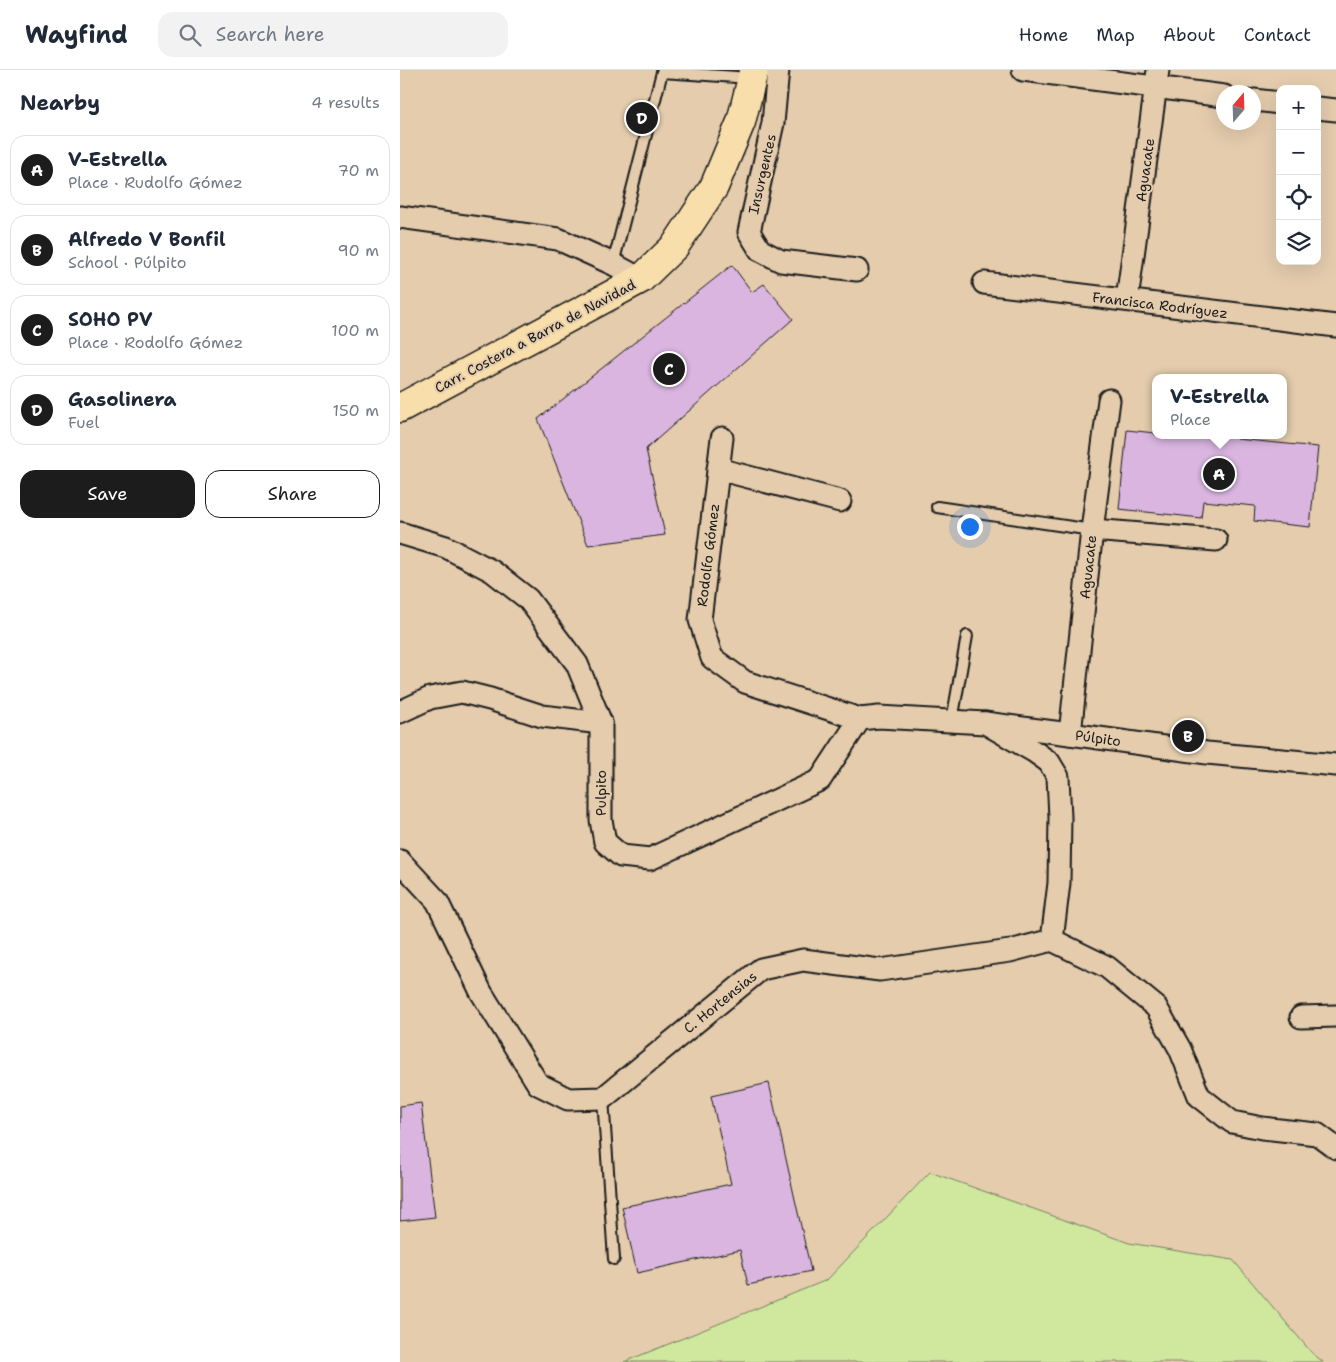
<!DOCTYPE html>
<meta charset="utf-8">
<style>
body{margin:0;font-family:"Shantell Sans",sans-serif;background:#f2f2f3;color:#1f2937}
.controls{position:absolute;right:15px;top:15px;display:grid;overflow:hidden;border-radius:10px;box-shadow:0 5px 20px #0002}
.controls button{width:45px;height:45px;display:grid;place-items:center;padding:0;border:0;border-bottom:1px solid #e0e1e3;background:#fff;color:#1f2937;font:25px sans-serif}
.compass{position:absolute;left:816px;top:15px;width:45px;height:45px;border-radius:50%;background:#fff;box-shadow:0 5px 20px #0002;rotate:19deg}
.you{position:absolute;left:569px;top:456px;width:18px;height:18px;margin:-12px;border:4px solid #fff;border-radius:50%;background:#1a73e8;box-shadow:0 0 0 8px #1a73e833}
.badge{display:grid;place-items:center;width:32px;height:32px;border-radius:50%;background:#1c1c1c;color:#fff;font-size:16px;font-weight:700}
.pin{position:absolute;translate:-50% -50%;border:2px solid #fff;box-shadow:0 1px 5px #0006}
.popup{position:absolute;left:752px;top:304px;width:135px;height:65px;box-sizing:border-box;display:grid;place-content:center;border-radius:10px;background:#fff;filter:drop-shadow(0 1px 4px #0005);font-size:16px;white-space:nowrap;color:#747a83}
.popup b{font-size:19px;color:#1f2937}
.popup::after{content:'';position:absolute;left:50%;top:100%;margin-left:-10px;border:10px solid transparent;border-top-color:#fff}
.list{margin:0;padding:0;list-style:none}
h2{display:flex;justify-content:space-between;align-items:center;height:65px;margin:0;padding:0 20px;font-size:21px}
h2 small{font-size:16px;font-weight:400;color:#747a83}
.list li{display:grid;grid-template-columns:32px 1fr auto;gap:15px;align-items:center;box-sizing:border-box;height:70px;margin:0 10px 10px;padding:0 10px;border:1px solid #e0e1e3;border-radius:15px}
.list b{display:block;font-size:19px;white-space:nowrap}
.list p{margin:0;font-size:16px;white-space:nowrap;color:#747a83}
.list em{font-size:16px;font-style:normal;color:#747a83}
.actions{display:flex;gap:10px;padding:15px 20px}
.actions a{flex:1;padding:11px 0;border:1px solid #1c1c1c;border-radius:15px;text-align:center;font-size:18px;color:#1c1c1c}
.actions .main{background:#1c1c1c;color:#fff}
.icon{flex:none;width:28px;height:28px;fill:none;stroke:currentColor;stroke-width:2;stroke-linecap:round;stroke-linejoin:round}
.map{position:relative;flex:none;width:936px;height:1292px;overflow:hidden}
header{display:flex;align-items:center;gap:30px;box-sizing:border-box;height:70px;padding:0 25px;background:#fff;border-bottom:1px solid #e0e1e3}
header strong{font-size:24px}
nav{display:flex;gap:28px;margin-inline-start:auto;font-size:18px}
.search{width:350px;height:45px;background:#f2f2f3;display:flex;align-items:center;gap:12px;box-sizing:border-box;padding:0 18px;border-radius:15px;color:#747a83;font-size:19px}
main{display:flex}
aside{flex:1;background:#fff}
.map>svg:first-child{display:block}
.green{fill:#cfe89e;stroke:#76825d}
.building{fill:#d9b5e0;stroke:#1c1c1c}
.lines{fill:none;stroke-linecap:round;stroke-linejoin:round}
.service-casing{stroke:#1c1c1c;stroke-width:14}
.minor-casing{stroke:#1c1c1c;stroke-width:25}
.primary-casing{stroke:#1c1c1c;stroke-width:31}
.service{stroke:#e4ccad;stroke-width:10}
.minor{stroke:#e4ccad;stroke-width:21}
.primary{stroke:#f8deab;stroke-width:28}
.labels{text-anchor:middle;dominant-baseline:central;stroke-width:4;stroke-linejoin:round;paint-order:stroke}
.street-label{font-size:14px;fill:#1c1c1c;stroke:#e4ccad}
</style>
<header>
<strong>Wayfind</strong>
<div class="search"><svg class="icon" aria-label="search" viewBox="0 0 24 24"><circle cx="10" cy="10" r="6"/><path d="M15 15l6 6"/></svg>Search here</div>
<nav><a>Home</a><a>Map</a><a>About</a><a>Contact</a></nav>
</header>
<main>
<aside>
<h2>Nearby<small>4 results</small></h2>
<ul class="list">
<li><span class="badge">A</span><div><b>V-Estrella</b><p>Place · Rudolfo Gómez</p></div><em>70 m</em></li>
<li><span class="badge">B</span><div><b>Alfredo V Bonfil</b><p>School · Púlpito</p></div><em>90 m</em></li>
<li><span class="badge">C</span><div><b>SOHO PV</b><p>Place · Rodolfo Gómez</p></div><em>100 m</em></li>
<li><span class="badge">D</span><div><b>Gasolinera</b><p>Fuel</p></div><em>150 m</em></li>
</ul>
<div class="actions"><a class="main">Save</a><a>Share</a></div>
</aside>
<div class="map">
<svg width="936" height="1292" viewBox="0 0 936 1292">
<rect width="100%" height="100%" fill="#e4ccad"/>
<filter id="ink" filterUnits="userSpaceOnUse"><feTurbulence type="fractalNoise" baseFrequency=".02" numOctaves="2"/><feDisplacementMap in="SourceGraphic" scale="10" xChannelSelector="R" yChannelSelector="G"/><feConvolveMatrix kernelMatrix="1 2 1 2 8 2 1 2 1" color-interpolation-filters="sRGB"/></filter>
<g filter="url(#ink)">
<!-- green -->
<polygon class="green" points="530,1102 729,1173 833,1190 911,1282 923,1292 224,1292 427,1210"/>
<!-- building -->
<g class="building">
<polygon points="332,195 352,222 364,214 393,249 246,379 265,465 188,475 138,349"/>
<polygon points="727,360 755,363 755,365 776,365 801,368 801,365 837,365 837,369 918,377 910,457 854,451 855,436 803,431 801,448 719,439"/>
<polygon points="369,1013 411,1201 348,1215 340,1180 237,1203 222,1137 331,1114 311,1026"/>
<polygon points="21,1033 35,1147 0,1151 0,1036"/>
</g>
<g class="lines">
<defs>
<g id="service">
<polyline points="213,194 262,2 351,8"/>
<polyline points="537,437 692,460"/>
<polyline points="552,651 567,566"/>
<polyline points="203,1028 214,1189"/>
</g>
<g id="minor">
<polyline points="378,0 373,53 349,162 360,180 381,191 457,200"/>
<polyline points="623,0 824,26"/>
<polyline points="854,30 880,33"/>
<polyline points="917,38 936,40"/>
<polyline points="0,147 158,169 213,194 241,209"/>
<polyline points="584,213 936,256"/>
<polyline points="727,230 758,0"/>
<polyline points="322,368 300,550 312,588 345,612 460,649 479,647 585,653 670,664 807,683 936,695"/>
<polyline points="318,399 440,431"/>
<polyline points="692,460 816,470"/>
<polyline points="0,463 46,477 92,501 128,529 177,594 201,653 201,750 205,772 221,786 250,789 420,710 460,649"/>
<polyline points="0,642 30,628 62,622 90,629 142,646 201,653"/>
<polyline points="670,664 692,460 709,330"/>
<polyline points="0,791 37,831 81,922 138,1014 168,1029 203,1028 361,899 403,890 480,900 610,881 652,870 659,813 660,747 658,707 649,692 635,682 585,653"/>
<polyline points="652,870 707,897 756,937 780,979 799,1026 832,1052 862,1058 917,1064 936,1078"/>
<polyline points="901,947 936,946"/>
</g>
<polyline id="primary" points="0,338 241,209 275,176 314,117 341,52 354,0"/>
</defs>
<!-- service casing -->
<use href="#service" class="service-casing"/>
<!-- minor casing -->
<use href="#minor" class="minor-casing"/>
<!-- primary casing -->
<use href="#primary" class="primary-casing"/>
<!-- service -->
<use href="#service" class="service"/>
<!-- minor -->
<use href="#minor" class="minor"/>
<!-- primary -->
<use href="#primary" class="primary"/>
</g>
</g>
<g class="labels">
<!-- street labels -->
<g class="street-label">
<text transform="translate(745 100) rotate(-82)">Aguacate</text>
<text transform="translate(362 104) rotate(-77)">Insurgentes</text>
<text transform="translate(760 235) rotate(7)">Francisca Rodríguez</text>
<text transform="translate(135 266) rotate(-28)">Carr. Costera a Barra de Navidad</text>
<text transform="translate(308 485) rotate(-83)">Rodolfo Gómez</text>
<text transform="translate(688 497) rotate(-84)">Aguacate</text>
<text transform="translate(698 668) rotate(8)">Púlpito</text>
<text transform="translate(201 723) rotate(-90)">Pulpito</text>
<text transform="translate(320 932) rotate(-39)">C. Hortensias</text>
</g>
</g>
</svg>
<div class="controls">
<button>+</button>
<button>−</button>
<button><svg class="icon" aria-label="locate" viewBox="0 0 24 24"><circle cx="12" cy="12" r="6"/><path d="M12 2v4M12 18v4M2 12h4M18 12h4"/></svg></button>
<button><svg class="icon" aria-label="layers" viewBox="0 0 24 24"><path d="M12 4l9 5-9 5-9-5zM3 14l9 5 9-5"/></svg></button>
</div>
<svg class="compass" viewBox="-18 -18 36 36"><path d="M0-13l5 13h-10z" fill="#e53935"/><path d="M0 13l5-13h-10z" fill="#747a83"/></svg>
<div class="you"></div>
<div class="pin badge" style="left:819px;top:404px">A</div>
<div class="popup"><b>V-Estrella</b>Place</div>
<div class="pin badge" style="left:788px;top:666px">B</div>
<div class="pin badge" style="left:269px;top:299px">C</div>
<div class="pin badge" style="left:242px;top:48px">D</div>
</div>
</main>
